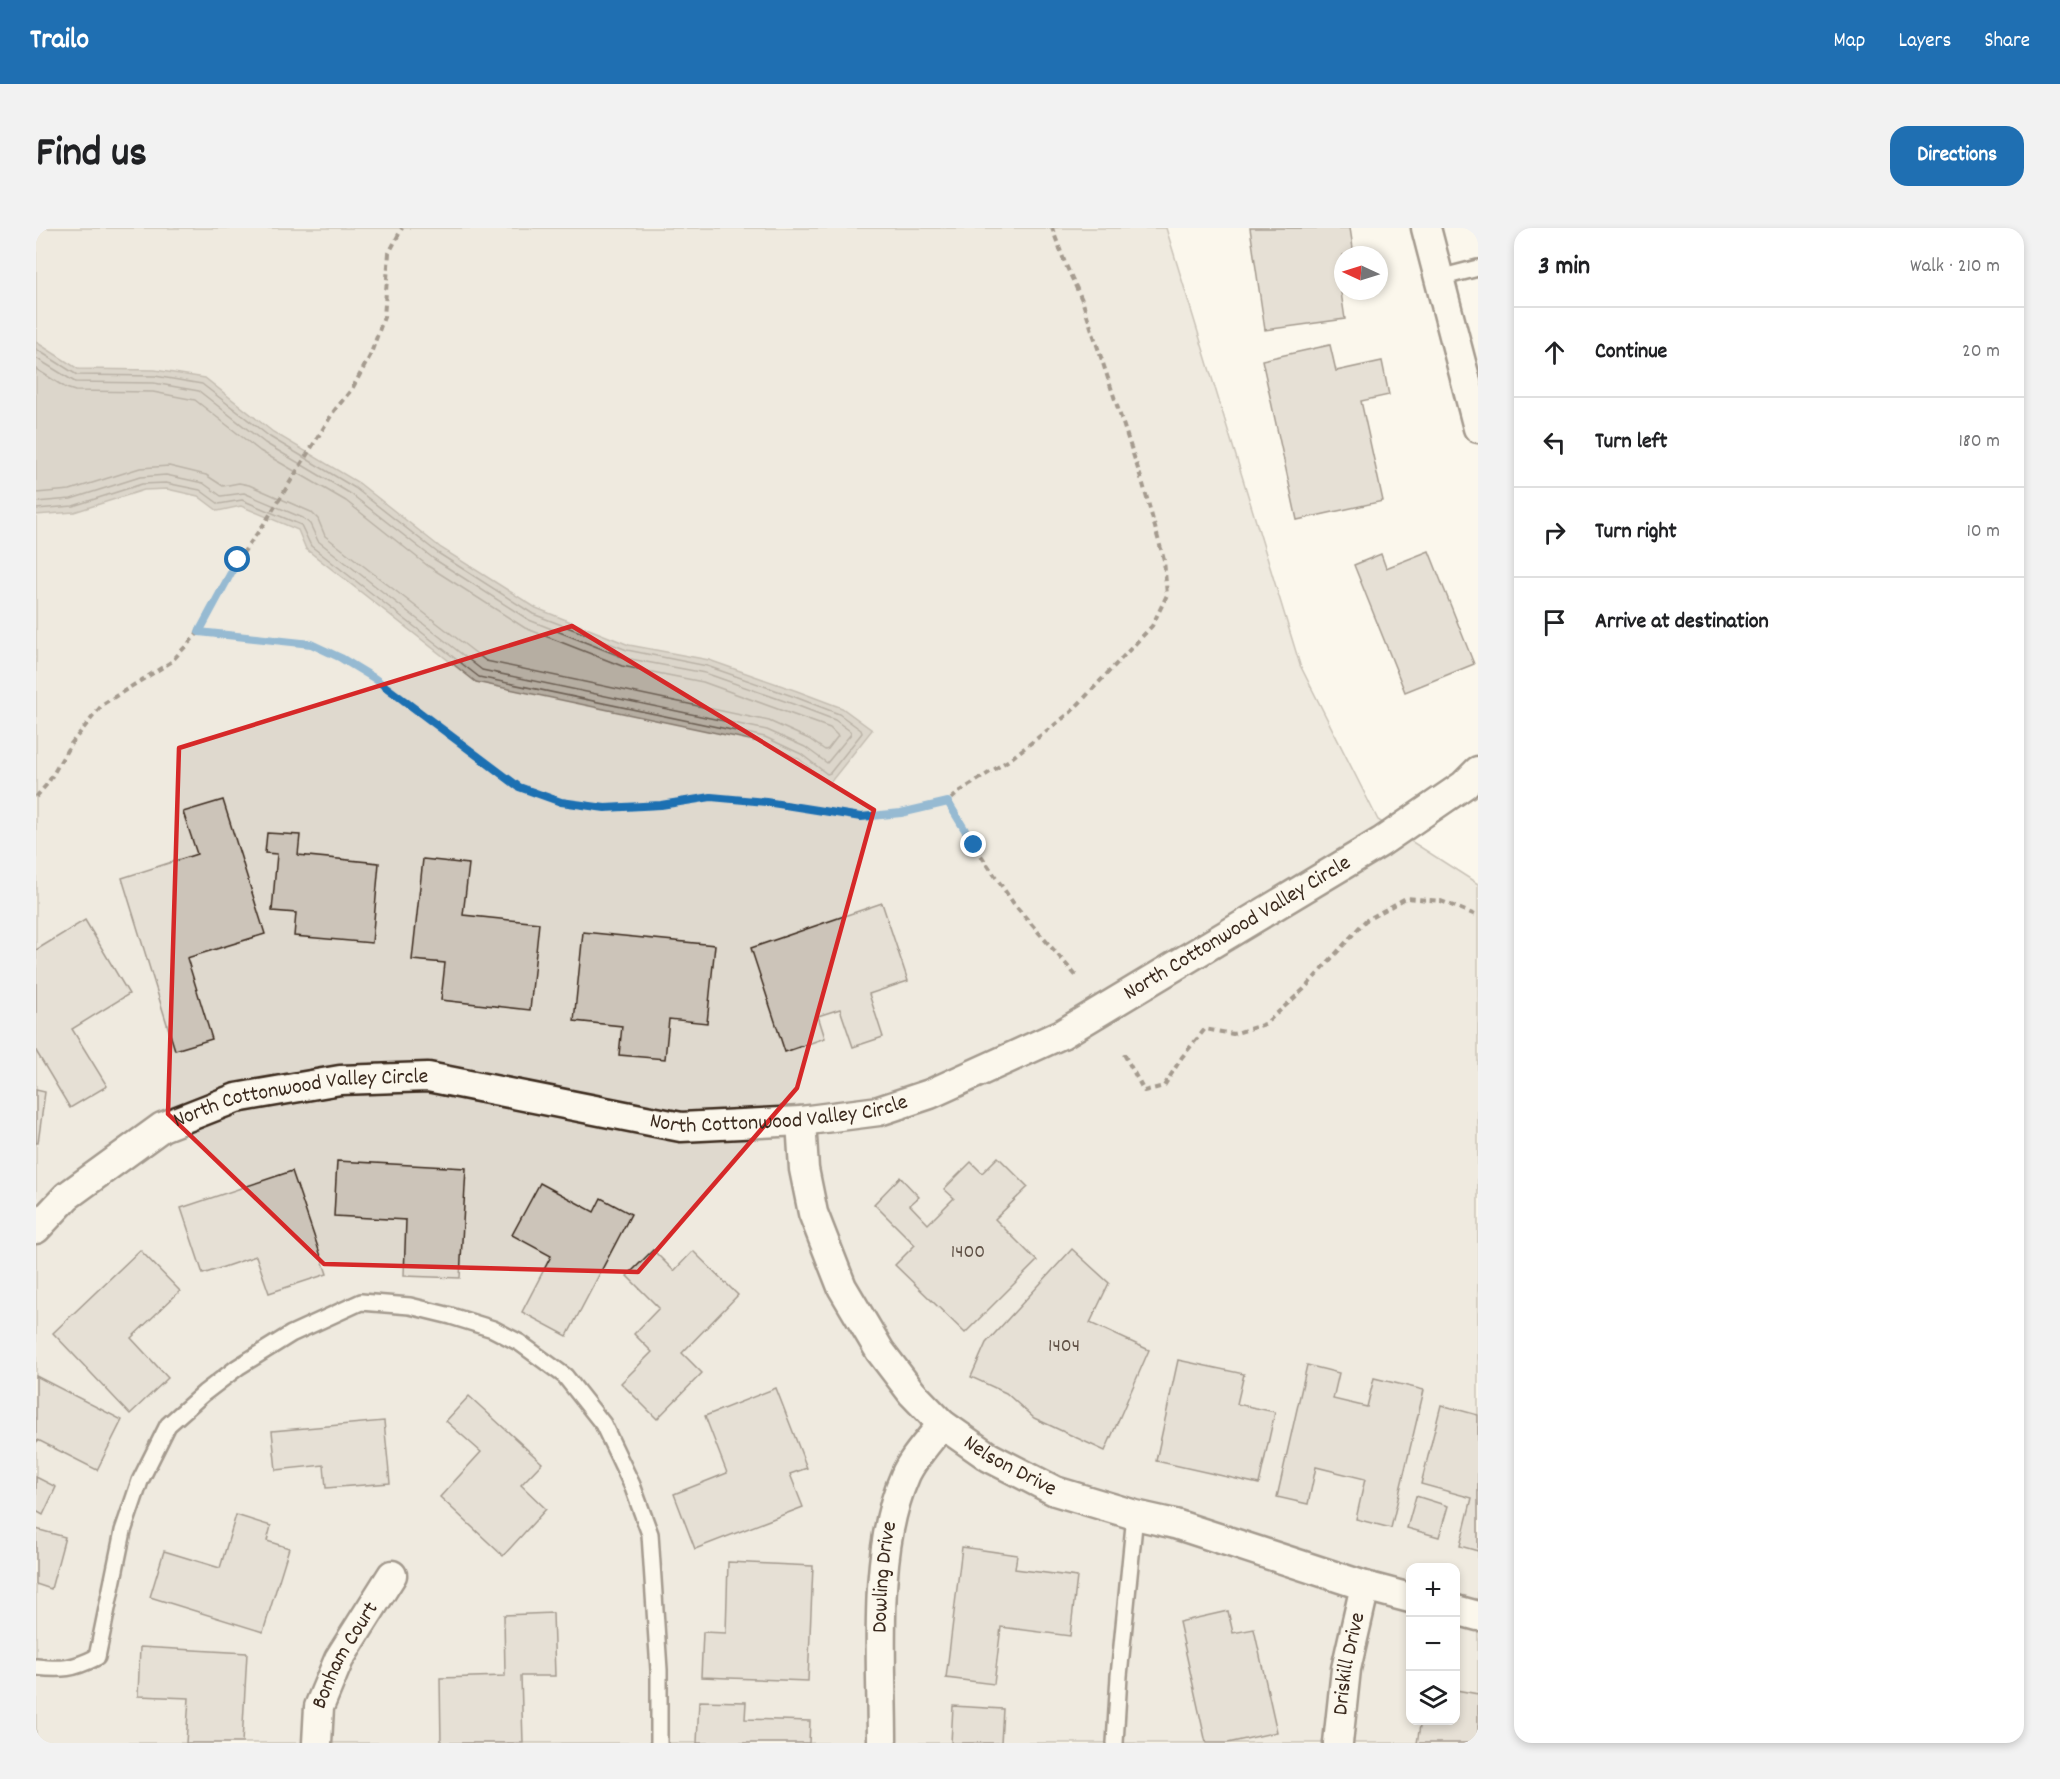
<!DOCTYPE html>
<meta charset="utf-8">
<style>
body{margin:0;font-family:Dekko,sans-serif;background:#f2f2f2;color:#202124}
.controls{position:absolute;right:18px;bottom:18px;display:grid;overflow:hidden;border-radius:12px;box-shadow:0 3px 9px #0003}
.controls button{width:54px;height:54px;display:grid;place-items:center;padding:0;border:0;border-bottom:2px solid #e0e0e0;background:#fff;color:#202124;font:30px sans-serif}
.compass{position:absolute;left:1298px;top:18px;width:54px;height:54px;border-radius:50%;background:#fff;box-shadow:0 3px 9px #0003;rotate:274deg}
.stop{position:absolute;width:18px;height:18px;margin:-14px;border:4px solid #1f6fb2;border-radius:50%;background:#fff}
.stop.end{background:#1f6fb2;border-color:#fff;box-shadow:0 2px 6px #0008}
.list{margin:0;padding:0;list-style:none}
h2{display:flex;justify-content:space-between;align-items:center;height:78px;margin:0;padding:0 24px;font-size:26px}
h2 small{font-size:20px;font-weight:400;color:#757577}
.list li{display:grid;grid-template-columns:39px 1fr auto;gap:18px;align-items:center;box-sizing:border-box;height:90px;padding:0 24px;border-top:2px solid #e0e0e0}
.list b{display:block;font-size:22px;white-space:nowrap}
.list em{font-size:20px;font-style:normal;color:#757577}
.icon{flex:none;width:33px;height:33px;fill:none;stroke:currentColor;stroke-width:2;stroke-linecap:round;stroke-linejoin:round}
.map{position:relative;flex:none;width:1442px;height:1515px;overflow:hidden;border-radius:18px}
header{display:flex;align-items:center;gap:36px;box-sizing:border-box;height:84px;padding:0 30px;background:#1f6fb2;color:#fff}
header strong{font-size:28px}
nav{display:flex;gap:33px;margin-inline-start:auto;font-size:21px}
.intro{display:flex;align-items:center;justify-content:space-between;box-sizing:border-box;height:144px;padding:0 36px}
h1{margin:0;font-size:42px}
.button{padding:15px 27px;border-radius:18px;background:#1f6fb2;color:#fff;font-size:21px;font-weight:700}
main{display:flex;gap:36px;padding:0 36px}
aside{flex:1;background:#fff;border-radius:18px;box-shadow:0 3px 9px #0003}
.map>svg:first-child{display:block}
.green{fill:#dfd9ce;stroke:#8d8276;stroke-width:1.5;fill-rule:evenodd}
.water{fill:#b6aea2;stroke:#85796d;stroke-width:1.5}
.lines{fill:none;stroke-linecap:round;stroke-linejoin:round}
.shore{stroke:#6c5f53;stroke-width:1.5}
.building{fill:#ccc4b9;stroke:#3b2a1e;stroke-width:1.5}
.service-casing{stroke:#3b2a1e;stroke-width:20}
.minor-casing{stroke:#3b2a1e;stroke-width:33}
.path{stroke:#3b2a1e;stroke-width:4;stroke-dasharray:6 4.5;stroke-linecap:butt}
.service{stroke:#fbf7ec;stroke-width:15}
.minor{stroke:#fbf7ec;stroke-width:28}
.route{stroke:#1f6fb2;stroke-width:8}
.marked{fill:none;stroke:#d62828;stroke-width:4.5;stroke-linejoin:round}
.labels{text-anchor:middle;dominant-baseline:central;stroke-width:5;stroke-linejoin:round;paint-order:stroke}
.number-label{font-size:20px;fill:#5f5045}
.street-label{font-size:22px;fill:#3b2a1e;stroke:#fbf7ec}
</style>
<header>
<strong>Trailo</strong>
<nav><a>Map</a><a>Layers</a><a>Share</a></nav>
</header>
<div class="intro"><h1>Find us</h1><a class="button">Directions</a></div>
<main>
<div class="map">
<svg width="1442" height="1515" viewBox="0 0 1442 1515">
<rect width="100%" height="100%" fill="#fbf7ec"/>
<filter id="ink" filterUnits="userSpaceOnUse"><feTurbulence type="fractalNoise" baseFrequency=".0167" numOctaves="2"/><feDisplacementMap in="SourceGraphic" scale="12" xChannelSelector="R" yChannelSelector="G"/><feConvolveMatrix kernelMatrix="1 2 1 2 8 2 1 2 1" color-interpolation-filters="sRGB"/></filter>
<g filter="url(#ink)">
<!-- green -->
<path class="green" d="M0,0h1130l134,437 78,155 100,64v859h-1442zM1374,1340h46v152h-46z"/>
<!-- water -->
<polygon class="water" points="0,114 42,141 119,142 169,150 237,204 323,255 405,320 500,380 593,417 673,432 761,463 806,480 836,502 793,556 763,531 728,515 440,454 270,321 262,302 205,278 182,283 162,268 131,261 108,262 38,284 0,287"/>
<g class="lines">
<!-- shore -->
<g class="shore">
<polyline points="0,121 41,147 119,148 166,156 234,209 319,260 402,325 497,386 591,422 671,438 759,469 803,486 825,502 826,505 794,545 791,546 765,526 729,509 443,449 275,318 265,297 206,272 183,276 164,262 130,255 106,256 37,278 0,281"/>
<polyline points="0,130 39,154 118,155 163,163 229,215 315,266 398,331 493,392 589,430 669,445 757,476 799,492 814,503 815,506 791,535 769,519 731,502 446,442 282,313 274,296 267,290 208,265 185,268 167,255 130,247 104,249 35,271 0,274"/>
<polyline points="0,141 30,160 39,163 117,164 159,172 224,223 310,273 392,338 489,400 586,438 667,454 794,500 802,508 792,521 789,522 773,511 733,493 450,433 289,308 282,291 275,284 213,257 203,255 187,258 170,247 133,238 104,240 34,262 0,265"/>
</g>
</g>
<!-- building -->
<g class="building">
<polygon points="1214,0 1314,0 1318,27 1307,27 1307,63 1311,63 1305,64 1309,91 1229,102"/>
<polygon points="1294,117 1300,143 1346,133 1353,167 1325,173 1347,273 1261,292 1226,132"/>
<polygon points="1393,323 1438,436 1369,464 1318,337 1345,326 1350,340"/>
<polygon points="187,572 229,706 151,730 176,811 139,822 86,650 161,626 147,584"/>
<polygon points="231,605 264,607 262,627 343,635 336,715 258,708 260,685 236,683 241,626 229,625"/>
<polygon points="387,631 433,636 427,687 503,695 494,782 405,772 409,735 376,732"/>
<polygon points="846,675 872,753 833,766 847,809 817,819 804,781 782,788 789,810 749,824 715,720"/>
<polygon points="49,692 93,766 36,801 71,858 34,880 0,823 0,722"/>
<polygon points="547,704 679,717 671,795 633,791 629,831 583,827 586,798 538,793"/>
<polygon points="0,862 9,864 2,915 0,915"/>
<polygon points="962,929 992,959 959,991 1001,1033 929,1105 859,1037 879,1017 838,976 864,949 883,969 874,977 892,996 918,970 908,961 935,934 946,945"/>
<polygon points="301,933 430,940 424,1050 368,1048 370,992 298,988"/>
<polygon points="256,943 291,1046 233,1065 220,1028 167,1046 145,980"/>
<polygon points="504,955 558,984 565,970 595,986 531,1108 486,1084 515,1028 476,1007"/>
<polygon points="1036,1021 1073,1055 1054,1095 1113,1122 1069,1223 998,1190 970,1165 935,1149 950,1115"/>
<polygon points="104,1022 144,1063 95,1110 132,1150 94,1186 17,1105"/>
<polygon points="617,1022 638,1043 657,1023 702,1067 646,1125 666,1145 621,1191 585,1155 616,1124 598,1106 623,1080 591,1048"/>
<polygon points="1142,1132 1208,1146 1201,1176 1239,1184 1223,1256 1120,1233"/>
<polygon points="1271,1137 1303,1145 1297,1171 1331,1179 1338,1150 1388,1162 1355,1300 1320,1291 1329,1251 1280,1239 1272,1276 1241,1269"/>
<polygon points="0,1148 86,1192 61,1242 2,1212 0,1215"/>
<polygon points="740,1160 771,1240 754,1246 767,1279 659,1321 638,1266 691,1245 669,1188"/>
<polygon points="433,1168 506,1235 485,1257 510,1281 467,1328 404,1269 445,1224 410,1193"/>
<polygon points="1405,1177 1442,1187 1442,1323 1424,1318 1436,1270 1385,1256"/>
<polygon points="348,1193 354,1255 290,1260 288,1237 240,1242 236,1203"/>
<polygon points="0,1249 20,1259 7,1287 0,1283"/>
<polygon points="1380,1268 1412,1278 1403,1309 1371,1300"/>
<polygon points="200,1287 235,1298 231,1313 253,1320 227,1404 114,1369 128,1323 184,1340"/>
<polygon points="0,1301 29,1309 15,1361 0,1356"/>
<polygon points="926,1319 981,1327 979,1341 1041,1349 1034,1408 965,1399 958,1456 910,1450"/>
<polygon points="692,1334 777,1338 772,1453 665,1449 667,1404 690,1405"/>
<polygon points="1192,1383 1197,1405 1218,1401 1241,1504 1192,1515 1170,1515 1143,1394"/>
<polygon points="517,1385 519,1448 485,1448 487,1515 405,1515 404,1450 469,1448 468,1387"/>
<polygon points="104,1419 211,1425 206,1515 150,1515 153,1470 102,1468"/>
<polygon points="1420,1462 1442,1466 1442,1515 1381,1515 1385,1492 1420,1492"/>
<polygon points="663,1473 710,1474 709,1491 774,1493 773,1515 661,1515"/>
<polygon points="917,1478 967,1481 965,1515 915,1515"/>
</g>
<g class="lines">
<defs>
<g id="service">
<polyline points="1403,50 1442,40"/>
<path d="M0,1439c26,3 37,2 61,-10l26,-126 17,-50 28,-56 36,-32 34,-26 53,-33 70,-32 49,4 41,10 42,13 27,14 45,33 38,48 29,61 18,49 9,136v73"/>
<polyline points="1079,1515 1083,1448 1099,1287"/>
</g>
<g id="minor">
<polyline points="1390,0 1442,200"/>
<path id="s1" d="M765,893l3,48 9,44 29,74 38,64 32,42 30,31 47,33 66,34 80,24 40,9 190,62 45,12"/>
<path id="s2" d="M0,1001l31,-33 95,-69 74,-29 104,-18 88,-3 253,50 120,-6 78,-10 51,-17 132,-60 319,-192 83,-57 14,-14"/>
<polyline points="1420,1382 1442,1388"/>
<path id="s3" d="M281,1515l2,-36 20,-48 53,-84"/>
<path id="s4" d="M846,1515c0,-81 -10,-193 23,-267 7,-17 26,-37 37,-52"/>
<path id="s5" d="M1302,1515l8,-74 19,-83"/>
</g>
</defs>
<!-- service casing -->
<use href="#service" class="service-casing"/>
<!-- minor casing -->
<use href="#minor" class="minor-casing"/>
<!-- path -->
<g class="path">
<polyline points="160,404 275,416 305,430 338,450 483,559 525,574 569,580 625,577 675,569 730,574 825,589 865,585 912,574 923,564 973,532 1035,484 1116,398 1131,367 1128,332 1107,256 1046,72 1029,35 1016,0"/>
<polyline points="0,569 12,555 34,517 67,476 135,434 163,404 202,332 230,293 298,183 316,161 334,128 348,89 353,25 366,0"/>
<polyline points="912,574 938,617 978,676 1042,750"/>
<polyline points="1088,826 1108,863 1128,858 1146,829 1169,801 1197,806 1229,796 1268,761 1329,693 1370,670 1405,673 1442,688"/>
</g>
<!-- service -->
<use href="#service" class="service"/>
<!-- minor -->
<use href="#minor" class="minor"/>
</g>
</g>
<g class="lines" filter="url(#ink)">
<!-- route -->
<polyline class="route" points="202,332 163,404 275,416 305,430 338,450 483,559 525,574 569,580 625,577 675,569 730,574 825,589 865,585 912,574 938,617"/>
</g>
<!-- marked area -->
<path d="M0 0H1442V1515H0ZM536,398l302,184 -77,278 -159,184 -314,-8 -156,-150 11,-366z" fill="#fbf7ec" fill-opacity=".55" fill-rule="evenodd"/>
<path class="marked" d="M536,398l302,184 -77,278 -159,184 -314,-8 -156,-150 11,-366z"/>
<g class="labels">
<!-- number labels -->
<g class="number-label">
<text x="932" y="1025">1400</text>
<text x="1028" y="1119">1404</text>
</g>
<!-- street labels -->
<g class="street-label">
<text stroke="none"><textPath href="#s2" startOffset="1296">North Cottonwood Valley Circle</textPath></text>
<text stroke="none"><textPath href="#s2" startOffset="306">North Cottonwood Valley Circle</textPath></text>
<text stroke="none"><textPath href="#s2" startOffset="792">North Cottonwood Valley Circle</textPath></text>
<text stroke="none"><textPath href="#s1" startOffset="423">Nelson Drive</textPath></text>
<text stroke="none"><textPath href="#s4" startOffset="166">Dowling Drive</textPath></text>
<text stroke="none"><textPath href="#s3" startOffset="94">Bonham Court</textPath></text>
<text stroke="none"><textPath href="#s5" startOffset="80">Driskill Drive</textPath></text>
</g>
</g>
</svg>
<div class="controls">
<button>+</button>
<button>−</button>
<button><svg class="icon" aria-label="layers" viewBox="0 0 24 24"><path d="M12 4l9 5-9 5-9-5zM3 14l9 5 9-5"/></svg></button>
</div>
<svg class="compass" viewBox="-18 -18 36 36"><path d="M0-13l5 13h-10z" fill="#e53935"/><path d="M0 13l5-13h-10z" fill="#757577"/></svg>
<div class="stop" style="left:202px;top:332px"></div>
<div class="stop end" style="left:938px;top:617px"></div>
</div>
<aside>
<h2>3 min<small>Walk · 210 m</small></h2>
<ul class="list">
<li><svg class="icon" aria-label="ahead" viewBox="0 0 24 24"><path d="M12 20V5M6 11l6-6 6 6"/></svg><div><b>Continue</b></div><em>20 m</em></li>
<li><svg class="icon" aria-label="left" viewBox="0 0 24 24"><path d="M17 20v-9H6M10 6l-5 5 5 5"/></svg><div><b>Turn left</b></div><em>180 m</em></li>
<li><svg class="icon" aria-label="right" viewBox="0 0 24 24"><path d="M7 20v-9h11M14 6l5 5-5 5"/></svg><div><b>Turn right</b></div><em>10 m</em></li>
<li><svg class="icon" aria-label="arrive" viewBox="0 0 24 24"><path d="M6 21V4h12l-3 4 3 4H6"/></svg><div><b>Arrive at destination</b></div></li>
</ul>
</aside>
</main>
